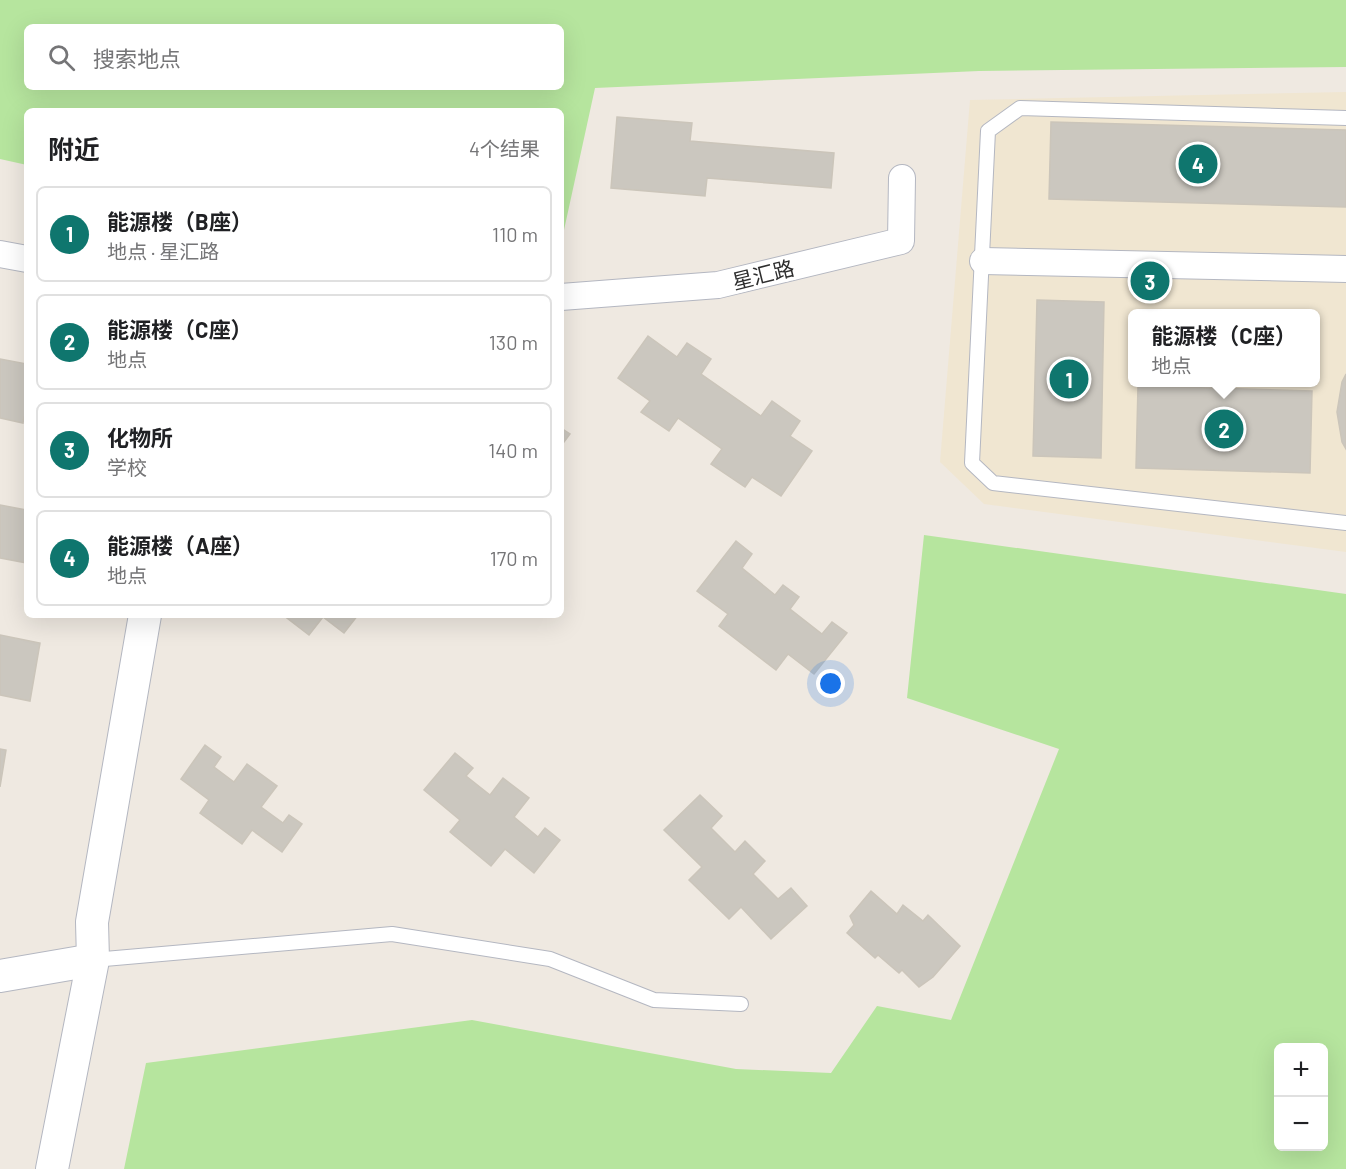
<!DOCTYPE html>
<html lang="zh">
<meta charset="utf-8">
<style>
body{margin:0;font-family:Barlow,"Noto Sans SC",sans-serif;background:#f2f2f2;color:#202124}
.controls{position:absolute;right:18px;bottom:18px;display:grid;overflow:hidden;border-radius:9px;box-shadow:0 6px 24px #0002}
.controls button{width:54px;height:54px;display:grid;place-items:center;padding:0;border:0;border-bottom:2px solid #e0e0e0;background:#fff;color:#202124;font:30px sans-serif}
.you{position:absolute;left:831px;top:684px;width:21px;height:21px;margin:-15px;border:4px solid #fff;border-radius:50%;background:#1a73e8;box-shadow:0 0 0 9px #1a73e833}
.badge{display:grid;place-items:center;width:39px;height:39px;border-radius:50%;background:#0f766e;color:#fff;font-size:20px;font-weight:700}
.pin{position:absolute;translate:-50% -50%;border:3px solid #fff;box-shadow:0 2px 6px #0006}
.popup{position:absolute;left:1128px;top:309px;width:192px;height:78px;box-sizing:border-box;display:grid;place-content:center;border-radius:9px;background:#fff;filter:drop-shadow(0 2px 4px #0005);font-size:20px;white-space:nowrap;color:#757577}
.popup b{font-size:22px;color:#202124}
.popup::after{content:'';position:absolute;left:50%;top:100%;margin-left:-12px;border:12px solid transparent;border-top-color:#fff}
.list{margin:0;padding:0;list-style:none}
h2{display:flex;justify-content:space-between;align-items:center;height:78px;margin:0;padding:0 24px;font-size:26px}
h2 small{font-size:20px;font-weight:400;color:#757577}
.list li{display:grid;grid-template-columns:39px 1fr auto;gap:18px;align-items:center;box-sizing:border-box;height:96px;margin:0 12px 12px;padding:0 12px;border:2px solid #e0e0e0;border-radius:9px}
.list b{display:block;font-size:22px;white-space:nowrap}
.list p{margin:0;font-size:20px;white-space:nowrap;color:#757577}
.list em{font-size:20px;font-style:normal;color:#757577}
.icon{flex:none;width:33px;height:33px;fill:none;stroke:currentColor;stroke-width:2;stroke-linecap:round;stroke-linejoin:round}
.map{position:relative;flex:none;width:1346px;height:1169px;overflow:hidden}
.search{position:absolute;background:#fff;box-shadow:0 6px 24px #0002;left:24px;top:24px;width:540px;height:66px;display:flex;align-items:center;gap:15px;box-sizing:border-box;padding:0 21px;border-radius:9px;color:#757577;font-size:22px}
.panel{position:absolute;background:#fff;box-shadow:0 6px 24px #0002;left:24px;top:108px;width:540px;height:510px;border-radius:9px}
.map>svg:first-child{display:block}
.education{fill:#f0e6d1;fill-rule:evenodd}
.green{fill:#b6e59e;fill-rule:evenodd}
.building{fill:#cbc7bf;stroke:#cbc5ba;stroke-width:1.5}
.lines{fill:none;stroke-linecap:round;stroke-linejoin:round}
.service-casing{stroke:#b4b7c1;stroke-width:16}
.minor-casing{stroke:#b4b7c1;stroke-width:28}
.tertiary-casing{stroke:#b4b7c1;stroke-width:34}
.service{stroke:#fff;stroke-width:14}
.minor{stroke:#fff;stroke-width:26}
.tertiary{stroke:#fff;stroke-width:32}
.labels{text-anchor:middle;dominant-baseline:central;stroke-width:6;stroke-linejoin:round;paint-order:stroke}
.street-label{font-size:21px;fill:#2e2e2e;stroke:#fff}
</style>
<div class="map">
<svg width="1346" height="1169" viewBox="0 0 1346 1169">
<rect width="100%" height="100%" fill="#efe9e1"/>
<!-- education -->
<path class="education" d="M1346,92v460l-362,-48 -44,-42 30,-362zM1132,314h184v68h-184z"/>
<!-- green -->
<g class="green">
<path d="M0,0h1346v67l-367,4 -384,17 -31,142h-3v-119h-534v54l-27,-6zM27,27h534v60h-534z"/>
<path d="M924,535l422,59v575h-1222l22,-106 326,-43 264,49 95,4 46,-67 74,14 108,-271 -152,-51zM1278,1048h46v98h-46z"/>
</g>
<!-- building -->
<g class="building">
<polygon points="617,117 692,123 690,141 834,153 831,188 707,178 705,196 611,188"/>
<polygon points="1051,122 1346,130 1346,207 1049,199"/>
<polygon points="1037,300 1104,302 1101,458 1033,456"/>
<polygon points="648,336 677,357 687,343 711,359 701,374 761,416 772,401 800,421 790,436 812,451 781,496 752,477 745,487 711,464 722,449 678,418 669,431 641,412 650,401 618,378"/>
<polygon points="0,359 27,364 27,417 24,417 23,423 0,418"/>
<polygon points="1346,374 1346,449 1342,442 1337,412 1342,382"/>
<polygon points="1138,386 1312,391 1310,473 1136,468"/>
<polygon points="561,428 570,434 561,446"/>
<polygon points="0,505 27,510 27,563 0,558"/>
<polygon points="736,541 752,554 742,568 775,595 783,585 799,597 790,609 822,634 832,622 847,633 814,674 788,654 776,670 719,626 728,614 697,591"/>
<polygon points="283,615 358,615 344,633 323,617 309,635"/>
<polygon points="0,635 40,643 30,701 0,695"/>
<polygon points="205,745 221,757 214,767 234,782 247,764 277,786 261,807 283,823 289,815 302,824 282,852 252,830 242,844 200,813 209,800 181,779"/>
<polygon points="0,749 6,750 0,787"/>
<polygon points="455,753 473,768 466,776 490,795 503,778 529,798 514,817 538,837 545,828 560,840 534,873 505,849 491,866 450,832 460,820 424,790"/>
<polygon points="700,795 722,816 711,828 735,852 745,841 765,861 753,874 778,899 791,888 807,906 771,939 741,907 729,919 689,880 702,867 664,830"/>
<polygon points="871,891 897,914 903,905 923,921 928,915 960,946 933,977 919,987 902,970 899,973 878,955 875,958 847,933 854,925 850,916"/>
</g>
<g class="lines">
<defs>
<g id="service">
<polyline points="1346,118 1020,108 988,131 972,463 993,483 1346,523"/>
<polyline points="93,960 392,934 550,959 654,1000 741,1004"/>
</g>
<g id="minor">
<polyline points="0,254 27,259"/>
<polyline points="983,261 1346,269"/>
<polyline points="561,297 718,285 901,241 902,178"/>
</g>
<g id="tertiary">
<polyline points="0,976 93,960"/>
<polyline points="52,1169 93,960 92,922 145,615"/>
</g>
</defs>
<!-- service casing -->
<use href="#service" class="service-casing"/>
<!-- minor casing -->
<use href="#minor" class="minor-casing"/>
<!-- tertiary casing -->
<use href="#tertiary" class="tertiary-casing"/>
<!-- service -->
<use href="#service" class="service"/>
<!-- minor -->
<use href="#minor" class="minor"/>
<!-- tertiary -->
<use href="#tertiary" class="tertiary"/>
</g>
<g class="labels">
<!-- street labels -->
<g class="street-label">
<text transform="translate(763 274) rotate(-14)">星汇路</text>
</g>
</g>
</svg>
<div class="controls">
<button>+</button>
<button>−</button>
</div>
<div class="you"></div>
<div class="pin badge" style="left:1069px;top:379px">1</div>
<div class="pin badge" style="left:1224px;top:429px">2</div>
<div class="popup"><b>能源楼（C座）</b>地点</div>
<div class="pin badge" style="left:1150px;top:281px">3</div>
<div class="pin badge" style="left:1198px;top:164px">4</div>
<div class="search"><svg class="icon" aria-label="search" viewBox="0 0 24 24"><circle cx="10" cy="10" r="6"/><path d="M15 15l6 6"/></svg>搜索地点</div>
<section class="panel">
<h2>附近<small>4个结果</small></h2>
<ul class="list">
<li><span class="badge">1</span><div><b>能源楼（B座）</b><p>地点 · 星汇路</p></div><em>110 m</em></li>
<li><span class="badge">2</span><div><b>能源楼（C座）</b><p>地点</p></div><em>130 m</em></li>
<li><span class="badge">3</span><div><b>化物所</b><p>学校</p></div><em>140 m</em></li>
<li><span class="badge">4</span><div><b>能源楼（A座）</b><p>地点</p></div><em>170 m</em></li>
</ul>
</section>
</div>
